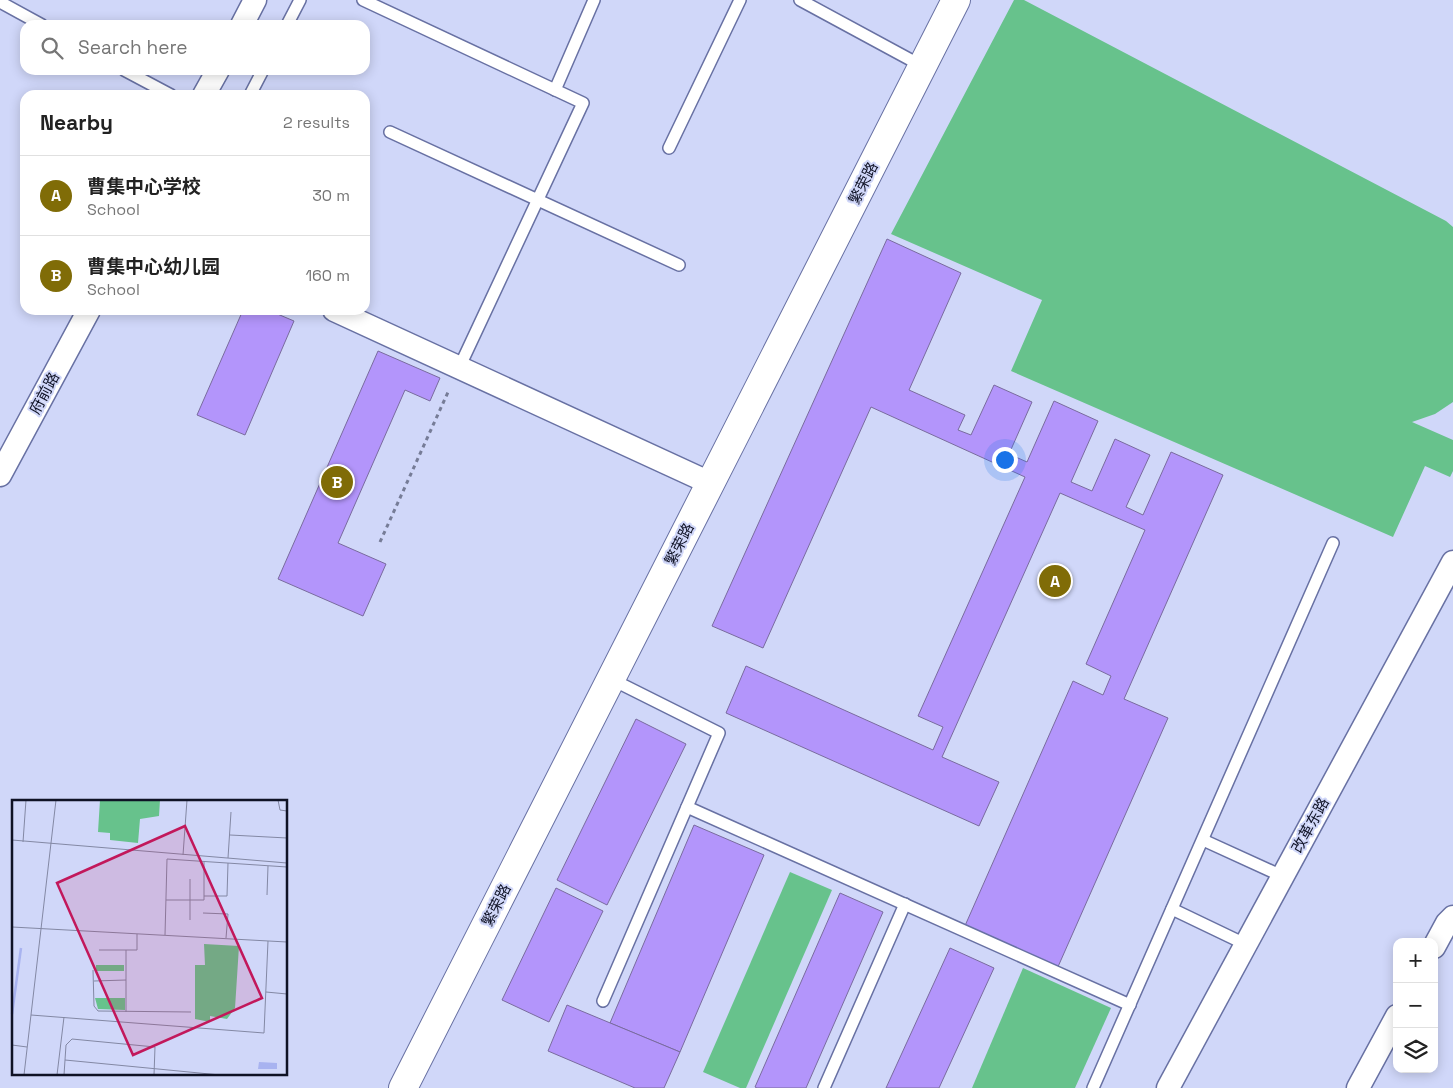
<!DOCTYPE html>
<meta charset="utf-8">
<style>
body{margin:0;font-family:"Space Grotesk","Noto Sans SC",sans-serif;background:#f6f6f6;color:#222}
.controls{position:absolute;right:15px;bottom:15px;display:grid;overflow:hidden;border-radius:10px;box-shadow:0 2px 12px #0003}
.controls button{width:45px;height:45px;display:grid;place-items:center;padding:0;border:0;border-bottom:1px solid #e0e0e0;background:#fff;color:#222;font:25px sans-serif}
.you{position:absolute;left:1004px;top:459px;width:18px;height:18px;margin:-12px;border:4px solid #fff;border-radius:50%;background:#1a73e8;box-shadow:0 0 0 8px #1a73e833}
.badge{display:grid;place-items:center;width:32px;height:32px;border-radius:50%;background:#806c07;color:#fff;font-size:16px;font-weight:700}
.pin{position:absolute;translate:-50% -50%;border:2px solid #fff;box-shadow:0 1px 5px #0006}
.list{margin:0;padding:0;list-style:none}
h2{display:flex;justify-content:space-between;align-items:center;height:65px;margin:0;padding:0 20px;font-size:21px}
h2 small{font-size:16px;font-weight:400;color:#767676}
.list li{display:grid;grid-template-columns:32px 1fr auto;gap:15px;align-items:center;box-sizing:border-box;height:80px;padding:0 20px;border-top:1px solid #e0e0e0}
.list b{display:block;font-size:19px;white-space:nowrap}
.list p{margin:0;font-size:16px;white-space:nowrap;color:#767676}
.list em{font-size:16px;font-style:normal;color:#767676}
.icon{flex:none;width:28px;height:28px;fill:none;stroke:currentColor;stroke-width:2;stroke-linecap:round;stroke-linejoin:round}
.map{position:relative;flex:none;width:1453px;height:1088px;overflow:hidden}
.search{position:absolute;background:#fff;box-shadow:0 2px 12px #0003;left:20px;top:20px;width:350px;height:55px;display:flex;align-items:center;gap:12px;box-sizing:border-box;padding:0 18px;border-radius:15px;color:#767676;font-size:19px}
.panel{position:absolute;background:#fff;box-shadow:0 2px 12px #0003;left:20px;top:90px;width:350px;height:225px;border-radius:15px}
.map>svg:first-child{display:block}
.green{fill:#67c28c}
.building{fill:#b395fb;stroke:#796b9e}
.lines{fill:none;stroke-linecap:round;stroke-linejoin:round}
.lane-casing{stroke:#6871a3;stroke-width:14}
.street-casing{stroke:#6871a3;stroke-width:25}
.secondary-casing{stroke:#6871a3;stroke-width:30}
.path{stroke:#767c97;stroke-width:3;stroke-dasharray:4 4;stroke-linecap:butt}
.lane{stroke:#fff;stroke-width:11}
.street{stroke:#fff;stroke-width:22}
.secondary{stroke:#fff;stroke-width:28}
.labels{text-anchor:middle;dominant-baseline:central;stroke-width:4;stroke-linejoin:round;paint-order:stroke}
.street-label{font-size:15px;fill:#0f1225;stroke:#d0d7f9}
.inset-river{fill:none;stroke:#a8b3f0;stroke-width:2.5}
.inset-road{fill:none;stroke:#8388a4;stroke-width:1}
.view{fill:#c2185b;fill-opacity:0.15;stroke:#c2185b;stroke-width:2.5}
.inset-edge{fill:none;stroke:#0f1225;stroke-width:2.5}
</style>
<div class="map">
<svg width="1453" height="1088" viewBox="0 0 1453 1088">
<rect width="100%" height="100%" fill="#d0d7f9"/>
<!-- green -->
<g class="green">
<polygon points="1014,0 1024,0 1446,221 1453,227 1453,402 1435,414 1412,422 1453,440 1453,471 1450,477 1425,466 1393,537 1011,371 1042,300 891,234"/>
<polygon points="790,872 832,890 746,1088 740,1088 703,1072"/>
<polygon points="1023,968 1111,1008 1075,1088 972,1088"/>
</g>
<!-- building -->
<g class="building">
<polygon points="887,239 961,273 909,390 965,415 958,430 971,435 994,385 1032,402 1009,454 1027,462 1054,401 1098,421 1071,482 1092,491 1115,439 1150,455 1126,507 1143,515 1171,452 1223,475 1124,699 1168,718 1057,969 964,928 1073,681 1103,695 1111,676 1086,664 1145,530 1060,493 942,757 999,782 979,826 726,713 746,666 933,750 943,727 918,716 1025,477 871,407 763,648 712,626"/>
<polygon points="243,310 268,310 294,321 245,435 197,415"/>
<polygon points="378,351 440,378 430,401 405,390 338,543 386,564 363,616 278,579"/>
<polygon points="636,719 686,744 607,905 557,880"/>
<polygon points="694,825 764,855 680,1052 610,1023"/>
<polygon points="556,888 603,911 549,1022 502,1000"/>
<polygon points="840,893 883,912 806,1088 757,1088 755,1087"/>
<polygon points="950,948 994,968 939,1088 886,1088"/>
<polygon points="567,1005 680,1052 664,1088 635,1088 548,1051"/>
</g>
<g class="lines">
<defs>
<g id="lane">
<polyline points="363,0 583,103 459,368"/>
<polyline points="800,0 922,66"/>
<polyline points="0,2 42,25"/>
<polyline points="287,25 300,0"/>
<polyline points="124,70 171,95"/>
<polyline points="555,90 594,0"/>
<polyline points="250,95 263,70"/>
<polyline points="390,132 679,265"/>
<polyline points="669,148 740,0"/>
<polyline points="687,807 1130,1005"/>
<polyline points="1203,840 1282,876"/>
<polyline points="1172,909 1245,944"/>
<polyline points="603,1001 719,733 611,679"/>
<polyline points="824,1088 905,904"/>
<polyline points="1093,1088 1333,543"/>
</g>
<g id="street">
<polyline points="242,25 255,0"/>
<polyline points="204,95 218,70"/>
<polyline points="334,310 710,483"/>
<polyline points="0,475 89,310"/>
<polyline points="1434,947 1447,923 1453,917"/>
<polyline points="1168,1088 1453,562"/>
<polyline points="1358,1088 1397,1016"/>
</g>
<polyline id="secondary" points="403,1088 956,0"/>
</defs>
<!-- lane casing -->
<use href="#lane" class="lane-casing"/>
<!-- street casing -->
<use href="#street" class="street-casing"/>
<!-- secondary casing -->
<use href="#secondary" class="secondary-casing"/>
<!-- path -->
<polyline class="path" points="380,542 449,390"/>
<!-- lane -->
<use href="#lane" class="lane"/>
<!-- street -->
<use href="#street" class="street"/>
<!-- secondary -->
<use href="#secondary" class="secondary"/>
</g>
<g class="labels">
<!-- street labels -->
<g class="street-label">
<text transform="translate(863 183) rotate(-63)">繁荣路</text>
<text transform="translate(44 393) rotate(-62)">府前路</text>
<text transform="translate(679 544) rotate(-63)">繁荣路</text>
<text transform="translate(1310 825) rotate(-61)">改革东路</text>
<text transform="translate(496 905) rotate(-63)">繁荣路</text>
</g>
</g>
<!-- overview -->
<g transform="translate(12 800)">
<rect width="275" height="275" fill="#d0d7f9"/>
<path d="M88,0h60l-1,16 -19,3 -2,24 -28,-3v-7l-12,-1zM192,144l35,2 -4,62 -8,11 -17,-3v6l-15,-3v-54h10zM84,165h28v6h-28zM83,198h30v12l-27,-1z" fill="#67c28c"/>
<path d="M247,262l18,1v6h-19z" fill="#a8b3f0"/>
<path class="inset-river" d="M0,214l9,-66"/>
<path class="inset-road" d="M266,0l2,10 7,1M218,35l57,3M0,40l275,23M11,42l3,-42M171,55l4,-55M216,58l3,-46M155,59l120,8M255,95l1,-29M192,96h23l1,-33M154,100h38v-38M191,113l25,1 -2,24M178,120v-41M0,127l275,15M153,135l2,-76M87,150h38v-16M81,170l1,36 4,5 93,1M82,181l32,-1M254,192l21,2M114,212v-62M19,215l233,18 4,-92M0,245l15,2M53,260l155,15M12,275l32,-275M45,275l7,-58M52,275l2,-30 6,-6 83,8 -1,28"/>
<path class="view" d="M173,26l77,172 -129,57 -76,-172z"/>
<rect width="275" height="275" class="inset-edge"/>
</g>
</svg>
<div class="controls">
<button>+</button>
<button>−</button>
<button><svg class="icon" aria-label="layers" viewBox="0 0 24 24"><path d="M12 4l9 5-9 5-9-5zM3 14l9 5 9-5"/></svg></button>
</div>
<div class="you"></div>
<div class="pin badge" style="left:1055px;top:581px">A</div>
<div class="pin badge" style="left:337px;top:482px">B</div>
<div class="search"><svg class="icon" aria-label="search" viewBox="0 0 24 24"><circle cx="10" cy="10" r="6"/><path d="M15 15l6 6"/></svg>Search here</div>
<section class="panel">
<h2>Nearby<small>2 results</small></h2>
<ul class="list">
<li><span class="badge">A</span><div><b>曹集中心学校</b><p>School</p></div><em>30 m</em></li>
<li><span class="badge">B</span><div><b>曹集中心幼儿园</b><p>School</p></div><em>160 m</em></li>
</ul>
</section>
</div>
